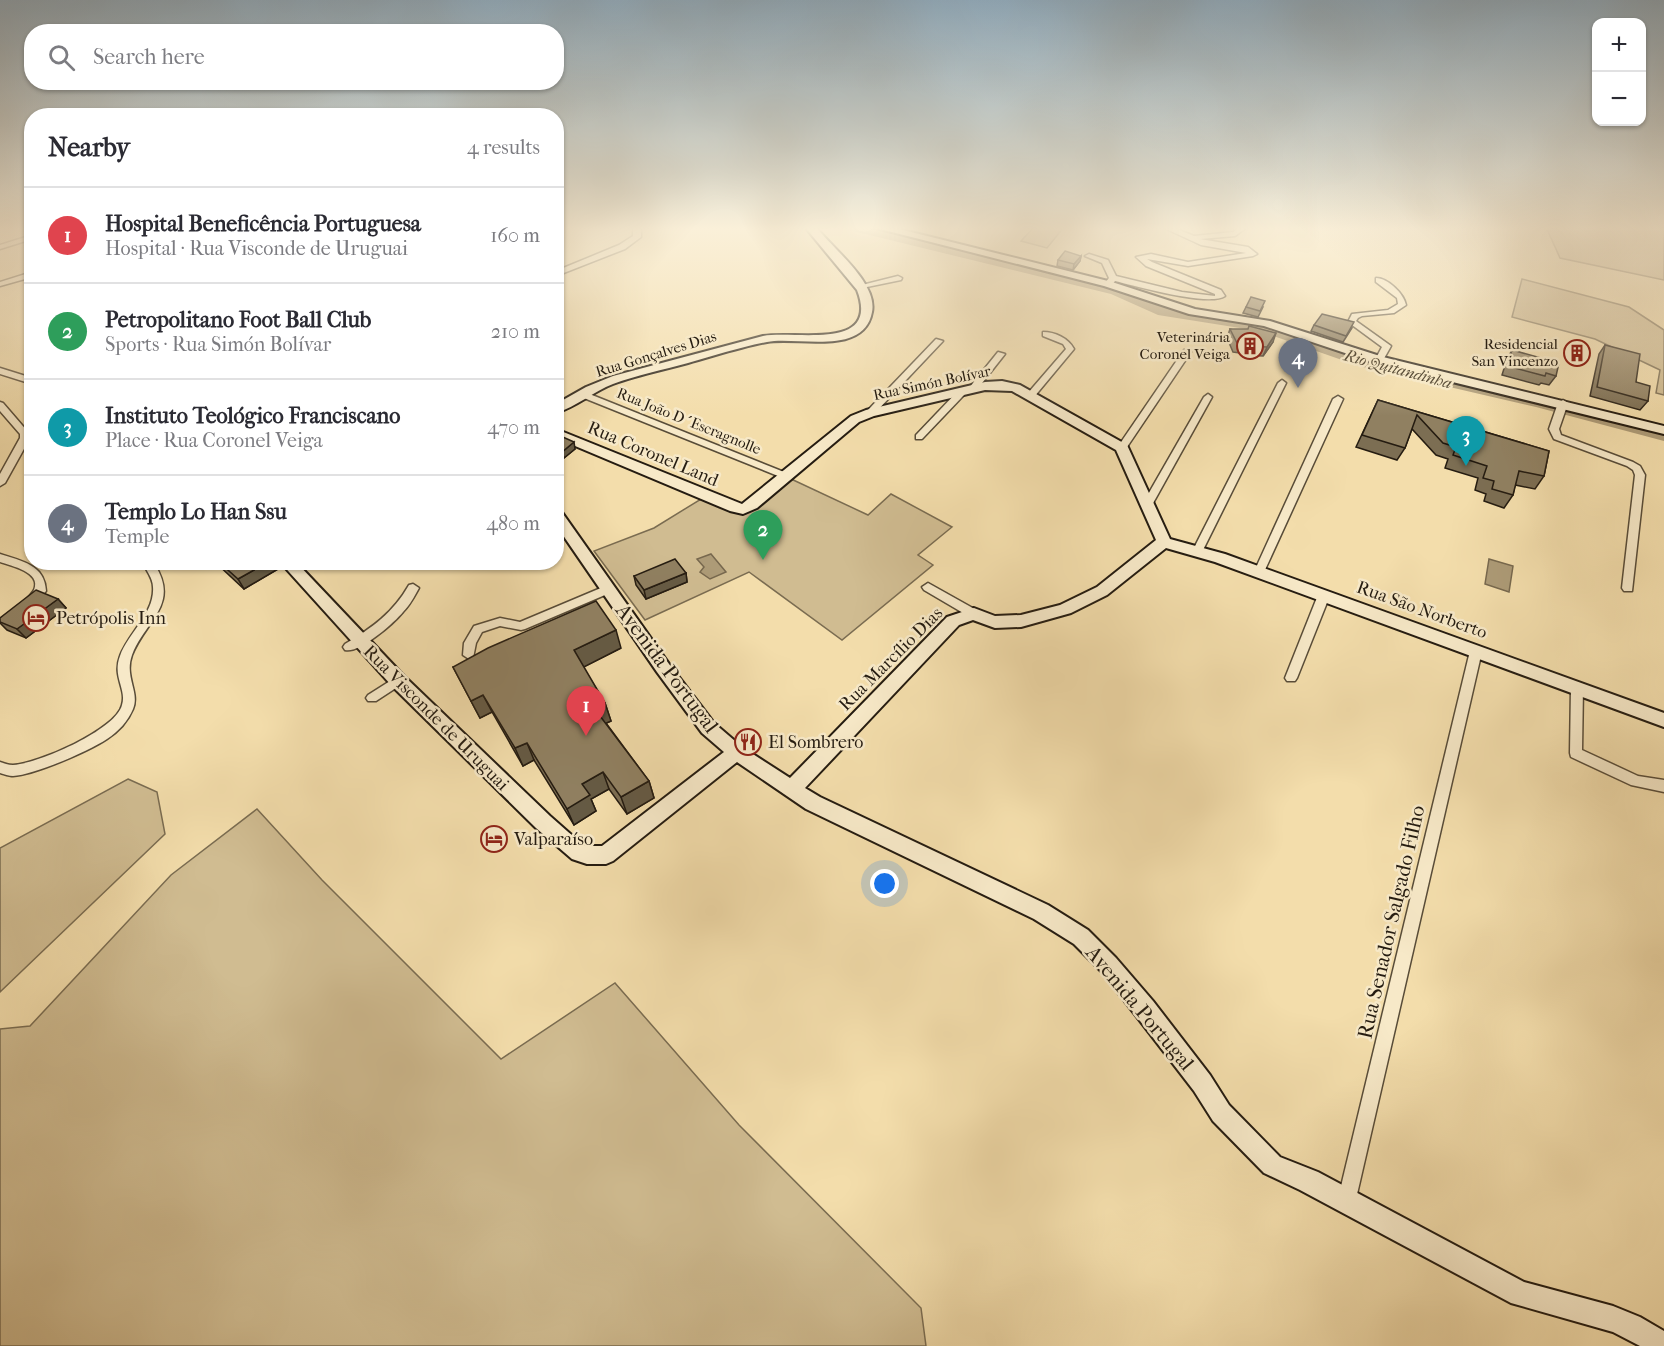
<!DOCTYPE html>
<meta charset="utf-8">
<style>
body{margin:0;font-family:"IM FELL French Canon",serif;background:#f7f7f7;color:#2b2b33}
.controls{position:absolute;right:18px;top:18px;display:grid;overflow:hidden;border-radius:12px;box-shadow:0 2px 4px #0004}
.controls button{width:54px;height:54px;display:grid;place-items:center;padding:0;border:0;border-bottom:2px solid #e1e1e2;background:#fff;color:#2b2b33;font:30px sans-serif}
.you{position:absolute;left:885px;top:884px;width:21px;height:21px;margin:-15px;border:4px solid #fff;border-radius:50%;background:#1a73e8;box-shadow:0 0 0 9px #1a73e833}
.badge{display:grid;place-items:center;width:39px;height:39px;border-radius:50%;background:#2563eb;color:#fff;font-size:20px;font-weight:700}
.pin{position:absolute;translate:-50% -50px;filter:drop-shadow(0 2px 3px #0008)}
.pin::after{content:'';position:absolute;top:32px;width:21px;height:18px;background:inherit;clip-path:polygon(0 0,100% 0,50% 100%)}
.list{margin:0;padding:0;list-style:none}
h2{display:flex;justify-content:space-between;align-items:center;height:78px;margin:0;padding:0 24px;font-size:26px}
h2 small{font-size:20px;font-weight:400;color:#7c7c81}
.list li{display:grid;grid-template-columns:39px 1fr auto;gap:18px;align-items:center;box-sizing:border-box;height:96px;padding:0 24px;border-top:2px solid #e1e1e2}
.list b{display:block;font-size:22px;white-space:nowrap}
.list p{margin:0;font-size:20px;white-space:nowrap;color:#7c7c81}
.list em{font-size:20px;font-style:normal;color:#7c7c81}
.icon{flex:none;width:33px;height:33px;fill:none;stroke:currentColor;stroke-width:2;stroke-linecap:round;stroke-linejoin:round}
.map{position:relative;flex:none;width:1664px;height:1346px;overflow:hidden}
.search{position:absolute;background:#fff;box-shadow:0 2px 4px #0004;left:24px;top:24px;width:540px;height:66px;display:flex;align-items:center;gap:15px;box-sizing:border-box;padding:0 21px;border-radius:24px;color:#7c7c81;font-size:22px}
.panel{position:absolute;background:#fff;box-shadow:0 2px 4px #0004;left:24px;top:108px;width:540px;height:462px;border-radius:24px}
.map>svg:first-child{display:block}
.green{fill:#d0bc91;stroke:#7a6c51;stroke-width:1.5}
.water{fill:#ad9b77;stroke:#77684e;stroke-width:1.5}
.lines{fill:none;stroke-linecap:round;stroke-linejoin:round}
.river{fill:#ad9b77;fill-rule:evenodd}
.street-casing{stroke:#584c38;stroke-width:3}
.secondary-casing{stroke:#251c11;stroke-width:4}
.street{fill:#f7e9c8;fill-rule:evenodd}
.secondary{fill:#f7e9c8;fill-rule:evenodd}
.wall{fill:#7c6e53;stroke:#251c11;stroke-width:1.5}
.shaded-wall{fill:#655a44;stroke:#251c11;stroke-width:1.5}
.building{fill:#908061;stroke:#251c11;stroke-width:1.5}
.labels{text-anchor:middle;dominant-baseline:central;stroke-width:5;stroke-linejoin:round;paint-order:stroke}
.far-poi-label{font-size:15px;fill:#251c11;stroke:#f7e9c8;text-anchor:end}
.far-street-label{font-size:15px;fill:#251c11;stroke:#f7e9c8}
.far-water-label{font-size:16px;font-style:italic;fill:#5b4f3a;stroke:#f7e9c8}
.street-label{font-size:18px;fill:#251c11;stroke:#f7e9c8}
.poi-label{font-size:18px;fill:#251c11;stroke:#f7e9c8;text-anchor:start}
.near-street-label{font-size:21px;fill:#251c11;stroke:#f7e9c8}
</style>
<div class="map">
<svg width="1664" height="1346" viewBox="0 0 1664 1346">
<rect width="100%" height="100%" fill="#f3ddab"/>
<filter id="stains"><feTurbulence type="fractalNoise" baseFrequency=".00333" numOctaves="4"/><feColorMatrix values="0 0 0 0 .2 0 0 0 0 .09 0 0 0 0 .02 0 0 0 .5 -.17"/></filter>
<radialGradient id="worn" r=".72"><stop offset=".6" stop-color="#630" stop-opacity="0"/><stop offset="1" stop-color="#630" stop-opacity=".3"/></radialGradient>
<!-- green -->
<g class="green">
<polygon points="1034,227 1064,227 1047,248 1021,241"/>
<polygon points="1546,227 1664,227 1664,280 1560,258"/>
<polygon points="1522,279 1629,307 1664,330 1664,395 1656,393 1660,370 1595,339 1512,317"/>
<path d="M789,478l79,37 23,-21 61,33 -34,28 15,10 -91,75 -93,-68 -104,48 -51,-69 60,-23 47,-29c52,22 48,15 88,-21z"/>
<polygon points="128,779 157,792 165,834 0,992 0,848"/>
<polygon points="257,809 322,880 501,1059 615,983 739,1125 921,1308 926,1346 0,1346 0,1029 30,1026 171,875"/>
</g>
<!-- water -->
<g class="water">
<polygon points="711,554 726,572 710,579 700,572 704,567 697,559"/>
<polygon points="1489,559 1513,566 1509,592 1485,584"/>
</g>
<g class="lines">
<!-- river -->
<polygon class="river" points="847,227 874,227 1122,288 1168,308 1262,322 1370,358 1539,397 1664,429 1664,441 1536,407 1359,366 1259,331 1158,315 1111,294 849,230"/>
<defs>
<g id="street">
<polygon points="633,227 641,227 641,237 625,249 556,276 556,271 619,245 633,236"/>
<path d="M1162,227h10l22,9 39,-4 6,-5h8l-12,9 -35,3 48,8 9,7 -4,2 -65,10 -41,-7 5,3 69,28 4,6c-16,11 -89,-10 -110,-15l-4,5h-6l-1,-2 5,-6 -7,-15 -17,-7 4,-2 19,6 8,16 66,16 33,4v-2l-69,-28 -10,-9 15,-3 37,8 58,-9 -45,-8z"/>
<polygon points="32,235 32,239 0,249 0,245"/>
<polygon points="32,272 32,277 0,286 0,282"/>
<polygon points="898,276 902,278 901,280 862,288 858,286"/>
<path d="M1376,278c12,0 28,16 30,27l-12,8 -32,3 -4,2 -2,3 35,25 -9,16 -3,1 -4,-3 7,-13 -34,-25 4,-8 36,-4 10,-6 -1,-6 -21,-16z"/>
<path d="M1043,332c12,0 25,6 31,17l-40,48 -3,1 -4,-3 1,-2 38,-44 -3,-5 -20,-8z"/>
<polygon points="936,339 943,341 873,415 867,415 867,411"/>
<polygon points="1184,350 1191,352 1125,450 1119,450 1117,448"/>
<polygon points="998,352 1005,354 975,392 969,392 969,388"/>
<polygon points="0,368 32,378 32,384 0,374"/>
<polygon points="1282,380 1286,383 1203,550 1202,553 1194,553 1193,550 1278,383"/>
<polygon points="961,390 965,393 964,395 922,439 916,439 916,435 958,391"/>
<polygon points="582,391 789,474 791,476 786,479 783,478 579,396 578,394"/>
<polygon points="1208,394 1212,397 1152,505 1147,508 1143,507 1142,505 1204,397"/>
<polygon points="1338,396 1343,399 1264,572 1263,575 1255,575 1254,572 1333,399"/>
<polygon points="1563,400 1568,403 1559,429 1561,435 1633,462 1640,466 1645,475 1632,591 1624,591 1622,588 1635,475 1633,470 1627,466 1554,439 1549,429 1558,403"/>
<polygon points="0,402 3,403 28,432 30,438 5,483 0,486 0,474 20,438 20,434 0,411"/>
<path d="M0,554c22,7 45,11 46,37l-12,14 -4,1 -6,-4c3,-4 8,-8 10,-12 8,-18 -23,-24 -34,-28z"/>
<path d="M142,562h11l2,3c25,40 -10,56 -23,90 -8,22 8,37 1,54 -5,12 -15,23 -26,30 -18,12 -73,36 -94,37 -4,0 -9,-2 -13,-3v-11c4,1 8,3 13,3 24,-1 103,-35 109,-60 5,-16 -10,-28 -2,-49 8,-23 35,-43 33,-69 0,-9 -7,-17 -11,-25z"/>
<polygon points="928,583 978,611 980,614 978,617 970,617 924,590 922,587"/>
<path d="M413,584l6,4c-5,9 -9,17 -16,24 -9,11 -44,42 -58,38l-2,-3 2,-3c27,-16 48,-31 64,-59z"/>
<polygon points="608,585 614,589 612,592 525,629 521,630 500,626 482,632 476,643 473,658 469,659 463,655 464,643 474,626 500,618 520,622"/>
<polygon points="1324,591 1330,595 1297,678 1295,681 1287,681 1285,678 1318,595"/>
<polygon points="1476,647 1482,651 1355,1203 1352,1209 1346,1212 1340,1209 1337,1203 1470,651"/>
<polygon points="398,676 402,678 404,681 402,684 376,701 368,701 366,698 368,695"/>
<polygon points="1577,682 1581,684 1583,687 1582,750 1638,776 1664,780 1664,792 1631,785 1571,757 1570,753 1571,687 1573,684"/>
</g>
<g id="secondary">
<path d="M805,227h11c16,21 62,56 56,85 -8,45 -76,24 -105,30 -27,5 -53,14 -79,21 -25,7 -51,12 -75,21 -19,7 -37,23 -57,29v-9l30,-17 27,-11 150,-40c32,-6 118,16 94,-46z"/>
<polygon points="872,227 891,227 1112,282 1195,309 1270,321 1383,357 1664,426 1664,434 1375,363 1264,326 1189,314 1104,286"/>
<polygon points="1002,381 1020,385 1127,445 1170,539 1225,554 1664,713 1664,727 1215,562 1166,548 1107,595 1071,613 1021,627 995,628 973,620 959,625 805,788 820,797 1048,905 1088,930 1116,958 1153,1001 1210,1075 1229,1105 1280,1157 1318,1172 1524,1282 1613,1306 1640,1317 1664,1331 1664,1346 1640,1346 1613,1332 1511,1303 1300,1190 1264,1173 1213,1121 1194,1091 1137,1017 1102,972 1074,944 1034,919 806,809 737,762 613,861 606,864 587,864 572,859 536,828 392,686 280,562 296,562 404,676 550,816 584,846 602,846 724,752 702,733 657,672 556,525 556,510 561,511 669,664 714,723 742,747 790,778 947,617 974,608 995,616 1021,615 1060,605 1097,587 1156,540 1116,450 1012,391 985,390 874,416 859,422 757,508 743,514 730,511 556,438 556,429 742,504 851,416 866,410 985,382"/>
</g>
</defs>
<!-- street casing -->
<use href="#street" class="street-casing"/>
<!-- secondary casing -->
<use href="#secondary" class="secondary-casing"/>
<!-- street -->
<use href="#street" class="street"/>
<!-- secondary -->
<use href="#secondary" class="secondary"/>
</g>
<!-- wall -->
<g class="wall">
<polygon points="1081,256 1080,261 1073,270 1057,266 1058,260"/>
<polygon points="1246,307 1263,307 1258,317 1243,313"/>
<polygon points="1314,325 1352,328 1343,342 1311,331"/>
<polygon points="1230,329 1273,342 1263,356 1241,355 1240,353 1233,352 1227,338"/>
<polygon points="1605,345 1636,382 1648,401 1640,410 1590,396 1599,354"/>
<polygon points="1512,350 1556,376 1549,385 1541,383 1539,385 1502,375 1507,359"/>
<polygon points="1378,400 1549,451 1544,476 1535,489 1515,485 1513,495 1504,508 1484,501 1486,494 1475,490 1478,478 1445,468 1448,459 1436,455 1412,429 1405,448 1397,460 1356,447"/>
<polygon points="556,434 575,449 564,458 556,455"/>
<polygon points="215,562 273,562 278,569 244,589"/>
<polygon points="686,573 687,582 646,599 636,585 634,576"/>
<polygon points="58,599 66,608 26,638 7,630 0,623 0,618"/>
<polygon points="621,648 583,667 605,703 611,721 606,723 649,781 654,798 627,814 609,789 591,799 596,811 574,825 534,760 523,766 492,712 480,718 453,667"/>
</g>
<!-- shaded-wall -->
<g class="shaded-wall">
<polygon points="1081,256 1080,261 1073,270 1074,264"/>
<polygon points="1276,333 1273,342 1263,356 1267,347"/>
<polygon points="574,442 575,449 564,458 562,452"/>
<polygon points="268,562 273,562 278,569 244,589 238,579"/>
<polygon points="686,573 687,582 646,599 644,590"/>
<polygon points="58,599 66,608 26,638 17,629"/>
<polygon points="616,630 621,648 580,669 574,650"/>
<polygon points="483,695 492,712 480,718 471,701"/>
<polygon points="605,703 611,721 600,726 594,708"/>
<polygon points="527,743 534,760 523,766 515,748"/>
<polygon points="603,772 609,789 591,799 596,811 574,825 567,809 582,784"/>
<polygon points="649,781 654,798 627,814 621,797"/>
</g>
<!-- building -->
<g class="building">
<polygon points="1065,251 1081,256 1074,264 1058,260"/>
<polygon points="1251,297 1265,301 1260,311 1246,307"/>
<polygon points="1322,314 1354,322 1346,336 1314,325"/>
<polygon points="1249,326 1276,333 1267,347 1244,346 1243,344 1237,343 1230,329 1248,329"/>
<polygon points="1605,345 1640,354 1636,382 1650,386 1648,401 1597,387"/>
<polygon points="1512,350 1559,363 1556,376 1546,373 1545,376 1507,366"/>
<polygon points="1378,400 1549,451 1544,476 1519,471 1513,495 1492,489 1494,481 1483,478 1487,466 1453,455 1456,447 1443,443 1417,415 1405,448 1362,435"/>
<polygon points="556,434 574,442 562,452 556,449"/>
<polygon points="675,559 686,573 644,590 634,576"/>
<polygon points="219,562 268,562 238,579"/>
<polygon points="36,590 58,599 17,629 0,622 0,618"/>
<polygon points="596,601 616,630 574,650 605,703 594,708 649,781 621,797 603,772 582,784 590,795 567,809 527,743 515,748 483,695 471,701 453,667 488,648"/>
</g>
<!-- sky -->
<linearGradient id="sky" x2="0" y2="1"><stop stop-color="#90aabb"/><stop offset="0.55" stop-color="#faf0d9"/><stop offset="1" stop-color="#faf0d9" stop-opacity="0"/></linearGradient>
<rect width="1664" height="416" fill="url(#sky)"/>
<!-- icons -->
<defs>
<symbol id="building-ring" viewBox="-11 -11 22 22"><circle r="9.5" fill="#f7e9c8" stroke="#8f2418" stroke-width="1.5"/><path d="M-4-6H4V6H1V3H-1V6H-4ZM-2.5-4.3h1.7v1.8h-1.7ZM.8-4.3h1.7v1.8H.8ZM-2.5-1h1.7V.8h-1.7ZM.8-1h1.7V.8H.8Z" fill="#8f2418"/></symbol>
<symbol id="hotel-ring" viewBox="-11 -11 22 22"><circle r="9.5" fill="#f7e9c8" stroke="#8f2418" stroke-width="1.5"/><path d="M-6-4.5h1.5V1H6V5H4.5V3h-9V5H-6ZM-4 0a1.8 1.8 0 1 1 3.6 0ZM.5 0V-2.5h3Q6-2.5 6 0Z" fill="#8f2418"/></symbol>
<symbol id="restaurant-ring" viewBox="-11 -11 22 22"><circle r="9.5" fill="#f7e9c8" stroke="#8f2418" stroke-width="1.5"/><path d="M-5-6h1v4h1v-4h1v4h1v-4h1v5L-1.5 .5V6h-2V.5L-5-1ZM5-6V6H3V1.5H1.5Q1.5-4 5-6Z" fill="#8f2418"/></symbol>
</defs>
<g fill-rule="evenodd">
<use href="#building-ring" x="1235" y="331" width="30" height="30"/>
<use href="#building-ring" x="1562" y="338" width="30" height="30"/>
<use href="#hotel-ring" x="21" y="603" width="30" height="30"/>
<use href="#restaurant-ring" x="733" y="727" width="30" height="30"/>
<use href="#hotel-ring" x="479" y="824" width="30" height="30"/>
</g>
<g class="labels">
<!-- far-poi labels -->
<g class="far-poi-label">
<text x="1230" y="337">Veterinária<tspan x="1230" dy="17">Coronel Veiga</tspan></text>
<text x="1558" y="344">Residencial<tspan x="1558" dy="17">San Vincenzo</tspan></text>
</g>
<!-- far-street labels -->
<g class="far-street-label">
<text transform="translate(656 354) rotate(-17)">Rua Gonçalves Dias</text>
<text transform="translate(932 383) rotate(-12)">Rua Simón Bolívar</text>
<text transform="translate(689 421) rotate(22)">Rua João D´Escragnolle</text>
</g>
<!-- far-water labels -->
<g class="far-water-label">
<text transform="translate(1398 369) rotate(15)">Rio Quitandinha</text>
</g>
<!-- street labels -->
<g class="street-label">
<text transform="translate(653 454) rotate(23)">Rua Coronel Land</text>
<text transform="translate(1422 610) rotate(20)">Rua São Norberto</text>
<text transform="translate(891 659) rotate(-45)">Rua Marcílio Dias</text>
<text transform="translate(436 718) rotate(45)">Rua Visconde de Uruguai</text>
</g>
<!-- poi labels -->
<g class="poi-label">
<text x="56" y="618">Petrópolis Inn</text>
<text x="768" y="742">El Sombrero</text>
<text x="514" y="839">Valparaíso</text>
</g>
<!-- near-street labels -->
<g class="near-street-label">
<text transform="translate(667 668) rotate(53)">Avenida Portugal</text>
<text transform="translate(1391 922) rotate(-77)">Rua Senador Salgado Filho</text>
<text transform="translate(1140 1008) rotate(50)">Avenida Portugal</text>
</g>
</g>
<rect width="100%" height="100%" filter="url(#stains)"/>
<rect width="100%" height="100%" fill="url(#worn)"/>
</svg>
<div class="controls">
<button>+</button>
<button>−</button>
</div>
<div class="you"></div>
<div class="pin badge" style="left:586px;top:736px;background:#e0444e">1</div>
<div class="pin badge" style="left:763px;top:560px;background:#2e9e5b">2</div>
<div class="pin badge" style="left:1466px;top:466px;background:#0f9aa8">3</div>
<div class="pin badge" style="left:1298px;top:388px;background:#6b7280">4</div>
<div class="search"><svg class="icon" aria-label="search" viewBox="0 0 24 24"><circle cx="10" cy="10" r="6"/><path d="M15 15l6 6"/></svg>Search here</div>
<section class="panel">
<h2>Nearby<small>4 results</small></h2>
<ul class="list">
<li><span class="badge" style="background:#e0444e">1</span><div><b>Hospital Beneficência Portuguesa</b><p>Hospital · Rua Visconde de Uruguai</p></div><em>160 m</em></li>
<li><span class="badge" style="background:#2e9e5b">2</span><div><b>Petropolitano Foot Ball Club</b><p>Sports · Rua Simón Bolívar</p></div><em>210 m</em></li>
<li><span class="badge" style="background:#0f9aa8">3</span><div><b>Instituto Teológico Franciscano</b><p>Place · Rua Coronel Veiga</p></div><em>470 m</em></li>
<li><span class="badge" style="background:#6b7280">4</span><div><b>Templo Lo Han Ssu</b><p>Temple</p></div><em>480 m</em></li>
</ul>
</section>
</div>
